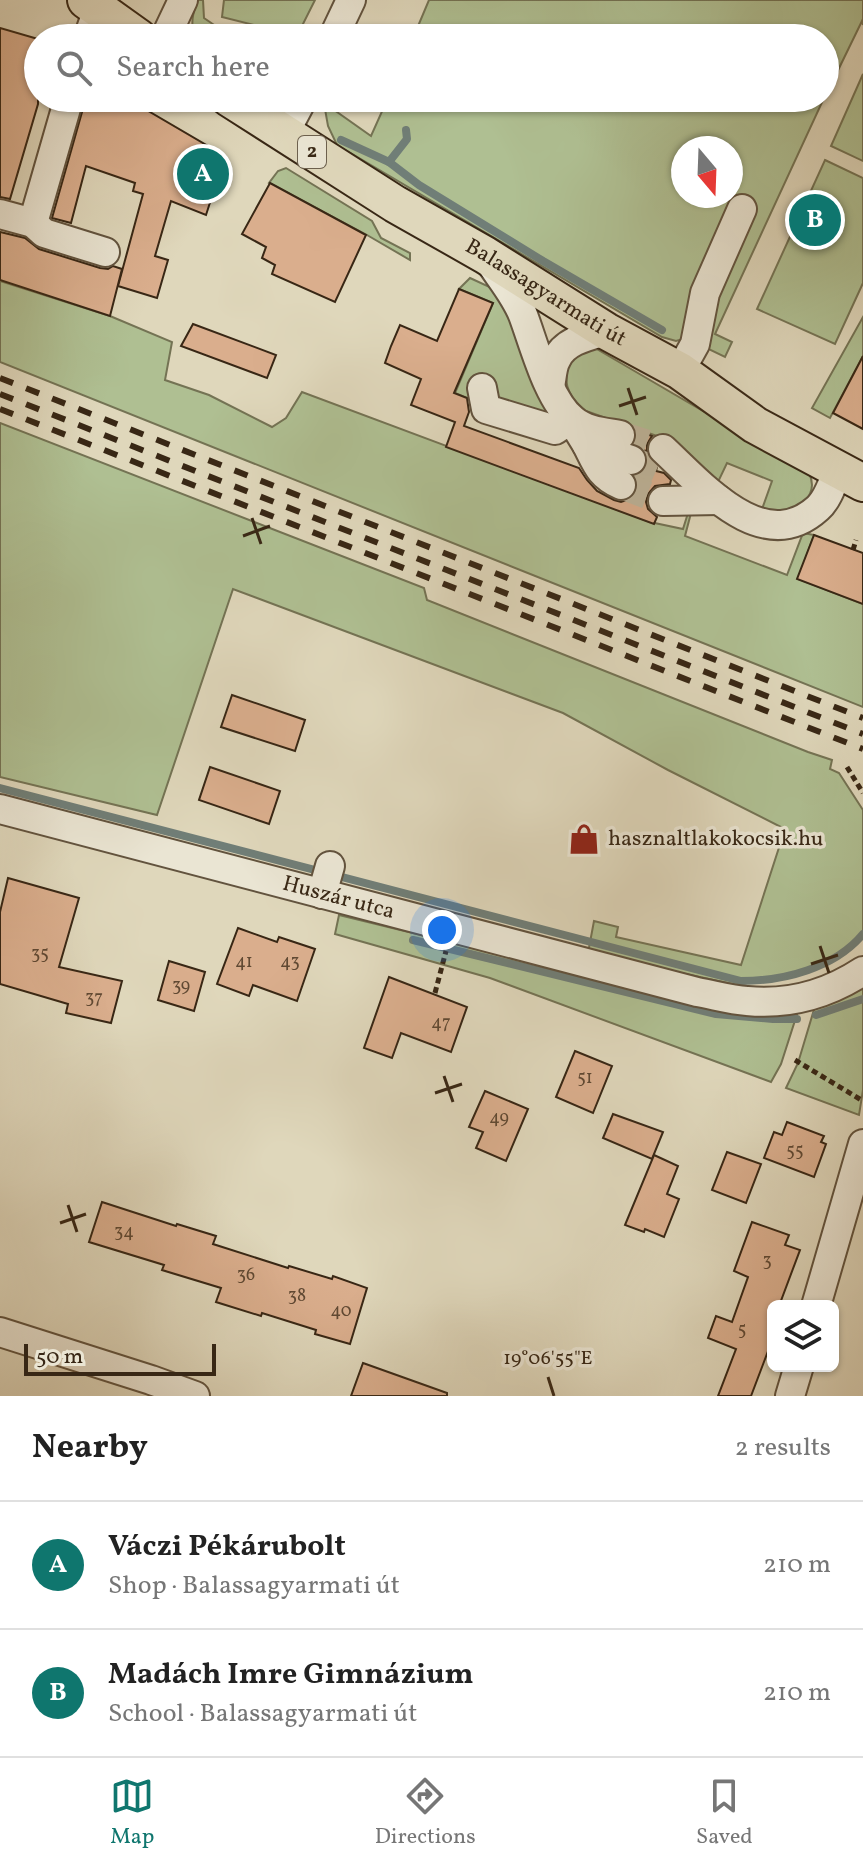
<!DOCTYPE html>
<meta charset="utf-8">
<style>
body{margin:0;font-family:Vollkorn,serif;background:#f6f6f6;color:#222}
.controls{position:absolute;right:24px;bottom:24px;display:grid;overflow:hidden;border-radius:12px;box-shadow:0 2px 6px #0004}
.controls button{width:72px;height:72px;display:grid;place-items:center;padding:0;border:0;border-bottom:2px solid #e0e0e0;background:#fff;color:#222;font:40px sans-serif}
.compass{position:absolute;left:671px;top:136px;width:72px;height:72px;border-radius:50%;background:#fff;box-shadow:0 2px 6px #0004;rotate:161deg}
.scale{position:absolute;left:24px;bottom:20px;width:192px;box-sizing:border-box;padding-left:8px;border:4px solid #382715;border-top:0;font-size:22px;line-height:28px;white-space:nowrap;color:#382715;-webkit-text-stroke:6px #eae5d3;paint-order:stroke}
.you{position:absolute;left:442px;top:930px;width:28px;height:28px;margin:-20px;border:6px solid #fff;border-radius:50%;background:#1a73e8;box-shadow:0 0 0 12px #1a73e833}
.badge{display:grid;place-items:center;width:52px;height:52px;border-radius:50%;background:#0f766e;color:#fff;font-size:26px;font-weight:700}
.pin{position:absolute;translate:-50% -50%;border:4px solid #fff;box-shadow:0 2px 8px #0006}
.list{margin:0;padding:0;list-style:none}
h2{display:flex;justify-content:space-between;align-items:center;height:104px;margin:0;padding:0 32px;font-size:34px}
h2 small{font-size:26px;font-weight:400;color:#767676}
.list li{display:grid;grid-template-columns:52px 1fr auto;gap:24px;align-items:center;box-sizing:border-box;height:128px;padding:0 32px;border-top:2px solid #e0e0e0}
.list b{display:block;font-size:30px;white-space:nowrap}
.list p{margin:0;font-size:26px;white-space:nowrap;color:#767676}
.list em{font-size:26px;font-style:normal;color:#767676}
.icon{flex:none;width:44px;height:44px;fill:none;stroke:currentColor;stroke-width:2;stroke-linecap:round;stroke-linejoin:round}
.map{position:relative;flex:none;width:863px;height:1396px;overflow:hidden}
.search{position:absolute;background:#fff;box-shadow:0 2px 6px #0004;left:24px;right:24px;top:24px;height:88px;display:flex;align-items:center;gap:20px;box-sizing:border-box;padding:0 28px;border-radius:44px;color:#767676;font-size:30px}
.sheet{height:360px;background:#fff}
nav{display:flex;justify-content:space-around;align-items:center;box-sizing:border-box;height:112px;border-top:2px solid #e0e0e0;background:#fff;font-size:22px;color:#767676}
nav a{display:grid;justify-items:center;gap:4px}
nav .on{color:#0f766e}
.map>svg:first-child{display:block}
.green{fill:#afbf92;stroke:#747354;stroke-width:2;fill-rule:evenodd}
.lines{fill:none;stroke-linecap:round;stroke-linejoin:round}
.stream{stroke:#707e77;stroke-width:8}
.building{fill:#daae8d;stroke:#382715;stroke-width:2}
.minor-tunnel{stroke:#beb49a;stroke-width:28;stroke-dasharray:28 14;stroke-linecap:butt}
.minor-casing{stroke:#62533e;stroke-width:32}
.major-casing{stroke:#382715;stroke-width:40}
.path{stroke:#382715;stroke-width:5;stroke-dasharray:6 4;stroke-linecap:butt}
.minor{stroke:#eae5d3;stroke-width:28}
.major{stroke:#dfd7bb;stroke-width:36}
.rail{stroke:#382715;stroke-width:6;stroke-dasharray:14 14;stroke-linecap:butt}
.ticks{fill:none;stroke:#382715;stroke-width:3}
.labels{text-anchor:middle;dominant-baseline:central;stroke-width:7;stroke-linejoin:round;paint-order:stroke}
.number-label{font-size:18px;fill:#604933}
.shield{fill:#eae5d3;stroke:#6d604e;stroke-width:2}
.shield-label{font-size:20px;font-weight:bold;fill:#382715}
.street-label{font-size:22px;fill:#382715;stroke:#eae5d3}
.poi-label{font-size:22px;fill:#382715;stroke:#eae5d3;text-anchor:start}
.ticks-label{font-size:20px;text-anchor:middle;fill:#382715;stroke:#eae5d3;stroke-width:7;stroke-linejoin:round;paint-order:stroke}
</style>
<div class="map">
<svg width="863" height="1396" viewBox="0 0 863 1396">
<rect width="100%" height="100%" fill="#dfd7bb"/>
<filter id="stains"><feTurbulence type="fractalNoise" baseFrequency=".0025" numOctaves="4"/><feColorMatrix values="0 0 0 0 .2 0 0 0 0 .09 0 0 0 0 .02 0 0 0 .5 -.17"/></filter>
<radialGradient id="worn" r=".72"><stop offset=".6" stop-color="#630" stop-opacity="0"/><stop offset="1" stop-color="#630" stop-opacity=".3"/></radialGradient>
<!-- green -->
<g class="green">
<path d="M198,0h5l1,18 29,20h-39c-3,-15 -2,-24 4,-38z"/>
<polygon points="224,0 315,0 300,30 291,38 265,38 262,27 222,17"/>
<polygon points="429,0 863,0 863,25 862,21 825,97 825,38 413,38"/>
<polygon points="863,74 863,161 831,146"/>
<path d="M323,98h8l-1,9 41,29 17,-38h436l-109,236 17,8 -7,15 -39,-19 -10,3 -14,-4 -325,-192 -9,-19zM683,148h48v48h-48z"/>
<polygon points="825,160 863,178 863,283 835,344 757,309"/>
<polygon points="286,168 372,221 381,238 410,253 410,260 367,235 269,183 278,171"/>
<polygon points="470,278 494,289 507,302 548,406 546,414 474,401 455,393 493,303 459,289"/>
<polygon points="0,281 110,316 172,342 165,380 209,395 272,427 286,418 302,392 650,522 683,529 688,513 691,513 685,536 787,575 803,533 814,535 798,579 863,604 863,707 0,362"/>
<polygon points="863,317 863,356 830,418 812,408"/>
<path d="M595,348l214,125c8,17 -1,26 -13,37l-35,2 11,-31 -45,-18 -9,19 -50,-42 -82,-29c-21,-16 -24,-31 -14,-56z"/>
<polygon points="0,423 424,588 427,600 808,752 832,760 830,769 839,773 863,810 863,934 855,944 826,964 791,974 737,985 588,953 594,921 618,927 616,937 741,965 785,829 668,770 563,713 233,589 157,815 0,777"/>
<polygon points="339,915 617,983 799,1008 781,1064 771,1082 490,978 335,934"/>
<polygon points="863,980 863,1090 859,1115 786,1088 798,1063 816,1003"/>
</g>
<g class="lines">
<!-- stream -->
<g class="stream">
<polyline points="341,140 389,162 419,185 543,261 662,330"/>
<polyline points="389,162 407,139 406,130"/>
<path d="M0,788l741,193c43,0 94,-13 122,-47"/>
<polyline points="413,940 716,1014 773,1019 797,1019"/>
<polyline points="816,1015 863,999"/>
</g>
</g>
<!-- building -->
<g class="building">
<polygon points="0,28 38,39 38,104 10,199 0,197"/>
<polygon points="86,98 126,98 225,156 206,215 171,201 155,256 168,260 157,298 118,286 143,194 133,191 135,183 86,166 71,223 52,218"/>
<polygon points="270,183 366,235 335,302 272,274 275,265 262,258 266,247 242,234"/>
<polygon points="0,232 25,238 39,249 100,268 108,269 113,266 122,269 110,316 0,280"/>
<polygon points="459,289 493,303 454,393 467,398 469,412 464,426 579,468 587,480 597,491 614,500 621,502 630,499 636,493 638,485 635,476 643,472 647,465 648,457 644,449 634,443 637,437 636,430 652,436 647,444 647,454 657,467 656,471 664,473 671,480 670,484 655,486 648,494 646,502 648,509 657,517 654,524 446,447 455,422 411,405 421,379 385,363 391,346 400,325 437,341"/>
<polygon points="193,324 276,355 267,378 181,346"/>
<polygon points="863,356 863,429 833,413"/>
<polygon points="814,535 863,553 863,604 797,579"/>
<polygon points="232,695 305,720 295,751 221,727"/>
<polygon points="210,767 280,791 269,824 199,800"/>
<polygon points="8,878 79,898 59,967 122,981 111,1023 66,1013 68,1004 0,984 0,912"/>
<polygon points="238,928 277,942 279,937 315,949 297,1001 253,985 249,996 217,984"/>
<polygon points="169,961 205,972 194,1011 158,1000"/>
<polygon points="389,977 467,1007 451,1052 401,1033 392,1058 364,1048"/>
<polygon points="575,1051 612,1066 593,1113 556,1097"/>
<polygon points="485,1091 528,1109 506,1161 476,1148 483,1132 469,1127"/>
<polygon points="613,1114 663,1132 652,1159 603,1138"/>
<polygon points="787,1122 824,1136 821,1142 826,1144 814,1177 764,1158 774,1132 782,1135"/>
<polygon points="727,1152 761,1164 746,1203 712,1190"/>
<polygon points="654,1155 678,1166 667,1194 679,1199 664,1237 645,1229 644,1232 625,1225"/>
<polygon points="102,1202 176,1226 177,1224 216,1236 213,1244 288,1268 289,1266 332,1279 333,1276 367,1288 350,1344 315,1334 316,1330 262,1313 261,1316 216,1302 221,1288 162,1270 164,1265 89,1242"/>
<polygon points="752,1222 789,1235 785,1245 800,1250 779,1306 773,1306 773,1338 751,1396 718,1396 736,1349 708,1338 716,1316 732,1322 748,1277 734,1271"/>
<polygon points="363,1363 447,1393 447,1396 351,1396"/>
</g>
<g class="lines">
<!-- minor-tunnel -->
<g class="minor-tunnel">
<polyline points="620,435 663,449"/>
<polyline points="631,460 656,471"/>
<polyline points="621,485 663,501"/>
</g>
<defs>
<g id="minor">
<polyline points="88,38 98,9"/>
<polyline points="165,38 183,0"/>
<polyline points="333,38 351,0"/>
<polyline points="284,134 303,98"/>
<polyline points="0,214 33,223 44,233 105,252"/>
<polyline points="33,223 69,98"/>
<path d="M490,262c11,17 25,33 33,53 11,29 25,85 50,105 13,11 30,12 47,15"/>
<polyline points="680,371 695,344 705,293 742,209"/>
<path d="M550,386c2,-8 2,-19 6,-26 8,-19 32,-24 50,-29"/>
<polyline points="482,388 486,409 555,430 571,419 587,445 631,460"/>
<path d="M587,445c10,20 13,31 34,40"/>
<path d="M663,449c39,36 100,109 155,59 10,-9 15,-26 20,-38"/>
<polyline points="663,501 719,500"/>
<path id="s1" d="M0,809l697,183c17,3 34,8 50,9 42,4 81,-7 116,-30"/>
<polyline points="322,894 330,866"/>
<polyline points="816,1306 863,1144"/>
<polyline points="0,1332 151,1380 195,1396"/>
<polyline points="790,1396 799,1366"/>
</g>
<g id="major">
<polyline points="86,0 139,38"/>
<path id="s2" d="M229,98l166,106 90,51 121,76 74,40 75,54 108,58"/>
</g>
</defs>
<!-- minor casing -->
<use href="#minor" class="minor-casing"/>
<!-- major casing -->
<use href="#major" class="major-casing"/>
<!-- path -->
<g class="path">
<polyline points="853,550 856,540"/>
<polyline points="847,767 863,793"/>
<polyline points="435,993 446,951"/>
<polyline points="795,1060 863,1101"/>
</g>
<!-- minor -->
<use href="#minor" class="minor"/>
<!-- major -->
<use href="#major" class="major"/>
<!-- rail -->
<g class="rail">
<polyline points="0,378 863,718"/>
<polyline points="0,394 863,734"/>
<polyline points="0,409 863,749"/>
</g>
</g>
<!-- ticks -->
<path class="ticks" d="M628,388l9,27M619,406l27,-9M252,518l9,26M243,536l27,-10M820,946l9,27M811,964l27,-9M444,1076l9,26M435,1093l27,-9M68,1205l9,27M60,1223l26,-9M548,1377l6,19"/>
<!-- icons -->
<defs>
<symbol id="shop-bare" viewBox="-9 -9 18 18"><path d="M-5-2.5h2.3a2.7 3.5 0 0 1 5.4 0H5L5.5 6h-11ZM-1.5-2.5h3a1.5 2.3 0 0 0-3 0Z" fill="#8f2418" stroke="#eae5d3" stroke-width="2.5" paint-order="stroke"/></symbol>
</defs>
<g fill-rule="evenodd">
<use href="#shop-bare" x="562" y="817" width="44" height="44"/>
</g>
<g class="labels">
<!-- number labels -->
<g class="number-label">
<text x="40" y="954">35</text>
<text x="244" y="962">41</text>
<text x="290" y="962">43</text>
<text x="181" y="986">39</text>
<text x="94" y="998">37</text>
<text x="441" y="1023">47</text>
<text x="585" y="1078">51</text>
<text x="499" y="1118">49</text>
<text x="795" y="1151">55</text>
<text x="124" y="1232">34</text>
<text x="767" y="1261">3</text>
<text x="246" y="1275">36</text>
<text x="297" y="1296">38</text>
<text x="341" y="1311">40</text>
<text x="742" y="1330">5</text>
</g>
<!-- shield labels -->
<rect class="shield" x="298" y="136" width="28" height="32" rx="6"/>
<g class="shield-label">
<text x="312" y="152">2</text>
</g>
<!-- street labels -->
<g class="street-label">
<text stroke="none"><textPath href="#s2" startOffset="372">Balassagyarmati út</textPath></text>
<text stroke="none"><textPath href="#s1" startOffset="350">Huszár utca</textPath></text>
</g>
<!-- poi labels -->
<g class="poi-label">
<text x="608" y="839">hasznaltlakokocsik.hu</text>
</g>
</g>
<g class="ticks-label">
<text x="548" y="1364">19°06'55"E</text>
</g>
<rect width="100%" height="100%" filter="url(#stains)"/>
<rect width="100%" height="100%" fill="url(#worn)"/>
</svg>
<div class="controls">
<button><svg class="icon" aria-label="layers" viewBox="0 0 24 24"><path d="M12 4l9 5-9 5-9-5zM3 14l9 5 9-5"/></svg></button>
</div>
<svg class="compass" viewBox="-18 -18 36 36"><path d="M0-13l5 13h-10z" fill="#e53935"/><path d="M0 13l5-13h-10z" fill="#767676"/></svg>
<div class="scale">50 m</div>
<div class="you"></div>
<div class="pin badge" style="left:203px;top:174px">A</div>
<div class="pin badge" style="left:815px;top:220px">B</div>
<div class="search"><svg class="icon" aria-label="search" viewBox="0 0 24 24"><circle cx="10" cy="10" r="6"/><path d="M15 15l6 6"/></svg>Search here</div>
</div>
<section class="sheet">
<h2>Nearby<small>2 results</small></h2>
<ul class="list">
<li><span class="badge">A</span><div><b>Váczi Pékárubolt</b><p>Shop · Balassagyarmati út</p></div><em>210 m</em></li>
<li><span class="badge">B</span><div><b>Madách Imre Gimnázium</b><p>School · Balassagyarmati út</p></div><em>210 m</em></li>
</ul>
</section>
<nav>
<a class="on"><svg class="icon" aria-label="map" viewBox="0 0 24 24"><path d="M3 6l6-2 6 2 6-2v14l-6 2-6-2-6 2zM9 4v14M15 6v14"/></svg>Map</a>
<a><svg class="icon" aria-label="directions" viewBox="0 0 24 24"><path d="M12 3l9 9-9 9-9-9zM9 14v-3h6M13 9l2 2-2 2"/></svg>Directions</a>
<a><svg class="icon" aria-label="saved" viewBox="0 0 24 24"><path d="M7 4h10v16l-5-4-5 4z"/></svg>Saved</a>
</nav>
